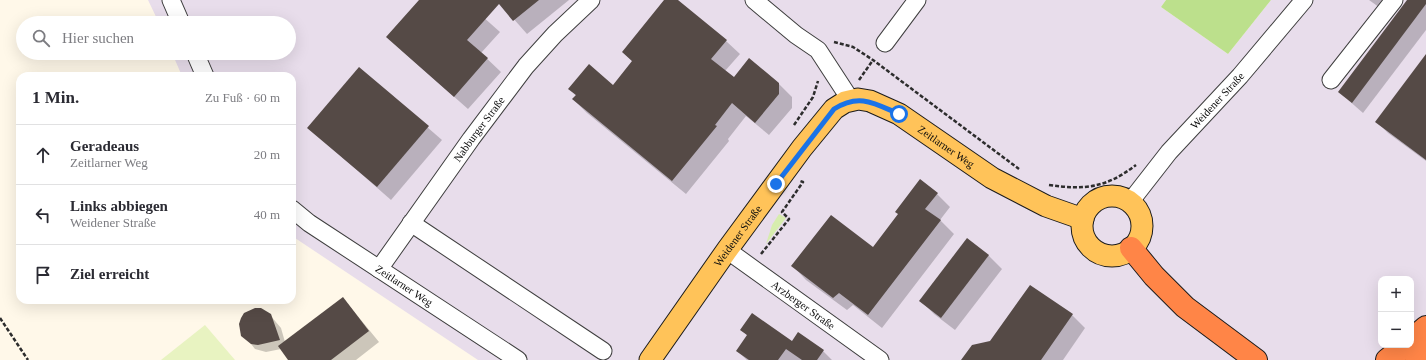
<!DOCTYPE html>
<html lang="de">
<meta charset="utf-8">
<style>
body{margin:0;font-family:Georgia,serif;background:#f2f2f3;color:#2b2b33}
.controls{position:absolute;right:12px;bottom:12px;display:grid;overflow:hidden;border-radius:8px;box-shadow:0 4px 16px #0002}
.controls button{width:36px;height:36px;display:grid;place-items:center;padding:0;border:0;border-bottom:1px solid #e1e1e2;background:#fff;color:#2b2b33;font:20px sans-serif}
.stop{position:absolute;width:12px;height:12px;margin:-9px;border:3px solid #1a73e8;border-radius:50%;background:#fff}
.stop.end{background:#1a73e8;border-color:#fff;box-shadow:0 1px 4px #0008}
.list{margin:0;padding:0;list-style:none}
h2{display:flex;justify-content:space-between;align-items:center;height:52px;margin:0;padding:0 16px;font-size:17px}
h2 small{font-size:13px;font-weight:400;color:#7c7c81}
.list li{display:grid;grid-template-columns:26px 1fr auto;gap:12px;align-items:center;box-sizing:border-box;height:60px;padding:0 16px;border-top:1px solid #e1e1e2}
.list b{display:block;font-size:15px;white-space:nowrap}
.list p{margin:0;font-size:13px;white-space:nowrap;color:#7c7c81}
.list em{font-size:13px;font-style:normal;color:#7c7c81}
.icon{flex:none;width:22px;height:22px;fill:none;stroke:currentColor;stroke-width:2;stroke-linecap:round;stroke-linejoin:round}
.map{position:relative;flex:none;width:1426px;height:360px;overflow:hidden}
.search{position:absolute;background:#fff;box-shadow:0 4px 16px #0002;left:16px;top:16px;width:280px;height:44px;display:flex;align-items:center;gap:10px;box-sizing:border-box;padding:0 14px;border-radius:22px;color:#7c7c81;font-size:15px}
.panel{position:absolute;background:#fff;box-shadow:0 4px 16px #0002;left:16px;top:72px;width:280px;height:232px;border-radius:12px}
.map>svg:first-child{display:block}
.industrial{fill:#e8ddeb;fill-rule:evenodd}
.green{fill:#d7edae}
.forest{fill:#bce08c}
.pitch{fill:#e8f3c1}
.shadow{fill:#0003}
.building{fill:#554a46}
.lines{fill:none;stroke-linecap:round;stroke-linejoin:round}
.minor-casing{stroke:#3e3e3e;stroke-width:19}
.major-casing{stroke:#1c1c1c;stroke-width:23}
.highway-casing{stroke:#1c1c1c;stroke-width:24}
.path{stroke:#2d2d2d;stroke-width:2.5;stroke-dasharray:4 2;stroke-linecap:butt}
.minor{stroke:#fff;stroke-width:17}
.major{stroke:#ffc359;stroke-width:21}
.highway{stroke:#ff8547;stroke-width:22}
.route{stroke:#1a73e8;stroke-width:5}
.labels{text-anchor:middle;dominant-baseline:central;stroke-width:4;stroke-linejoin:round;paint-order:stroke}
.street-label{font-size:11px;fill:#0b0b0b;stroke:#fff}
</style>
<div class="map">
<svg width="1426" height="360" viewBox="0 0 1426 360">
<rect width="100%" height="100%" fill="#fff8e9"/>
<!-- industrial -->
<path class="industrial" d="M148,0h1018l-5,7 67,47 43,-54h155v360h-948l-186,-124v-160h-110l-10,-23h117v-30h-130zM1381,279h30v66h-30z"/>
<!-- green -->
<polygon class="green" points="779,214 786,218 766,244 772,225"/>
<!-- forest -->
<polygon class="forest" points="1166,0 1271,0 1228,54 1161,7"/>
<!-- pitch -->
<polygon class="pitch" points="205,325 235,360 161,360"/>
<!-- shadow -->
<g class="shadow">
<polygon points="420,0 464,0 500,32 481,53 501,72 468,109 401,50"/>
<polygon points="497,0 569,0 527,34"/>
<polygon points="666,0 676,0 726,41 740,54 725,71 734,78 778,83 792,97 792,108 769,135 746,116 728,139 729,141 686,194 587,113 573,99 576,96 570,89 614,86 633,62 623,52"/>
<polygon points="1369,0 1390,0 1383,10"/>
<polygon points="1408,0 1426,0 1426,30 1363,113 1339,92"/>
<polygon points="1426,56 1426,161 1388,133 1377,122"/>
<polygon points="359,68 442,140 391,200 309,128"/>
<polygon points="937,194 950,207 940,220 954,234 882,328 853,305 847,310 806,280 793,266 873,249"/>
<polygon points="988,255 1002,269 955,330 934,314 921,301"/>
<polygon points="343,298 379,342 356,360 290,360 281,349 266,352 255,349 240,330 240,324 270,315 281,328 285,342"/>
<polygon points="1072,315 1085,328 1063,360 963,360 991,342"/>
<polygon points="741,329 792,343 799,333 823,351 832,360 747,360 737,351 748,336"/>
</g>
<!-- building -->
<g class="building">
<polygon points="419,0 539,0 513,21 499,4 467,40 488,58 454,97 386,37"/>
<polygon points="664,0 678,0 727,40 711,59 734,77 749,58 779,83 779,94 755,123 732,103 715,125 717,126 672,181 572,99 576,95 568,89 589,64 613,85 632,61 622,52"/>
<polygon points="1407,0 1426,0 1426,4 1352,103 1338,92"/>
<polygon points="1426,54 1426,160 1375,122"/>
<polygon points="359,67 429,126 377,187 307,128"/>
<polygon points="920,179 938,193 925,209 941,220 868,315 839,293 833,298 791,266 831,215 873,247 898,214 895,212"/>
<polygon points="967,238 989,255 941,318 919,301"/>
<polygon points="1030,285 1073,314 1041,360 961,360 972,345 990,341"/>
<polygon points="343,297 369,331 331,360 288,360 278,346"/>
<polygon points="255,308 261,308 271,314 280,340 258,345 251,344 241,336 239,324 241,318 244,313"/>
<polygon points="752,313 792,341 798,332 824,350 817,360 802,360 786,349 778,360 749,360 736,351 747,335 740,330"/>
</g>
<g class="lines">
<defs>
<g id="minor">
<polyline points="171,0 181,23"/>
<polyline points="754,0 796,35 818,50 848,96 849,101"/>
<polyline points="885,43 917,0"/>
<polyline points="195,53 205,76"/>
<polyline points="1331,80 1394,0"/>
<path id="s1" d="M1130,202l39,-50 71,-76 64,-76"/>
<path id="s2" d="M292,209l17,14 209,137"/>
<polyline points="411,223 603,351"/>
<path id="s3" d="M727,250l153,110"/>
<path id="s4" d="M379,269l92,-130 55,-73 29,-32 36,-34"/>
</g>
<g id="major">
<circle cx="1112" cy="226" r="30"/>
<path id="s5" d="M650,360l77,-110 75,-102 32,-39 11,-7 13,-3 12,2 29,13 93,64 54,28 37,13"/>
</g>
<g id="highway">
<polyline points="1131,248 1154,276 1185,307 1256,360"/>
<polyline points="1411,340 1426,327"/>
<polyline points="1387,360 1406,345"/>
<polyline points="1416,360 1426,348"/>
</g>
</defs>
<!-- minor casing -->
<use href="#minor" class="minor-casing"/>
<!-- major casing -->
<use href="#major" class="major-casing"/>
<!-- highway casing -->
<use href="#highway" class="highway-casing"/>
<!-- path -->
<g class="path">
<polyline points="834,42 853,47 873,60 1019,169"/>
<polyline points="859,80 873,60"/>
<polyline points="794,125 813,97 818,81"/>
<path d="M1049,185c36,5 57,3 87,-20"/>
<polyline points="761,254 789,219 782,212 803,182 800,181"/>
<polyline points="0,318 28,360"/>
</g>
<!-- minor -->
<use href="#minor" class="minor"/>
<!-- major -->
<use href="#major" class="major"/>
<!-- highway -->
<use href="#highway" class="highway"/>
</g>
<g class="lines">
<!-- route -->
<path class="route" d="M776,184l58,-75c25,-16 40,-6 65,5"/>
</g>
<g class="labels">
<!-- street labels -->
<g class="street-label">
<text stroke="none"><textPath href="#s1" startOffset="134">Weidener Straße</textPath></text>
<text stroke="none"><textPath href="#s4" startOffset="172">Nabburger Straße</textPath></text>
<text stroke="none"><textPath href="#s5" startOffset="439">Zeitlarner Weg</textPath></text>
<text stroke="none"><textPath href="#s5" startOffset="152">Weidener Straße</textPath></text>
<text stroke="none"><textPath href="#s2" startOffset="136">Zeitlarner Weg</textPath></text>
<text stroke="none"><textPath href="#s3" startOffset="94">Arzberger Straße</textPath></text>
</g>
</g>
</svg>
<div class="controls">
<button>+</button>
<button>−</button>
</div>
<div class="stop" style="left:899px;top:114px"></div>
<div class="stop end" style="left:776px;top:184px"></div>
<div class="search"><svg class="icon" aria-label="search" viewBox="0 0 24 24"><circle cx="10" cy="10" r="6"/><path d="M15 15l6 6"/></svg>Hier suchen</div>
<section class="panel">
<h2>1 Min.<small>Zu Fuß · 60 m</small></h2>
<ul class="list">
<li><svg class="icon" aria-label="ahead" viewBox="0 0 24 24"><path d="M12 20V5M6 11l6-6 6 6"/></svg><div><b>Geradeaus</b><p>Zeitlarner Weg</p></div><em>20 m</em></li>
<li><svg class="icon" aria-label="left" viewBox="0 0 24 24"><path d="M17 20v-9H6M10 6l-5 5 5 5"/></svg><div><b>Links abbiegen</b><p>Weidener Straße</p></div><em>40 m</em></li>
<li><svg class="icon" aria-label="arrive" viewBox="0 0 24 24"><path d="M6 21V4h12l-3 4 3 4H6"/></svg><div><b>Ziel erreicht</b></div></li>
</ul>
</section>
</div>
